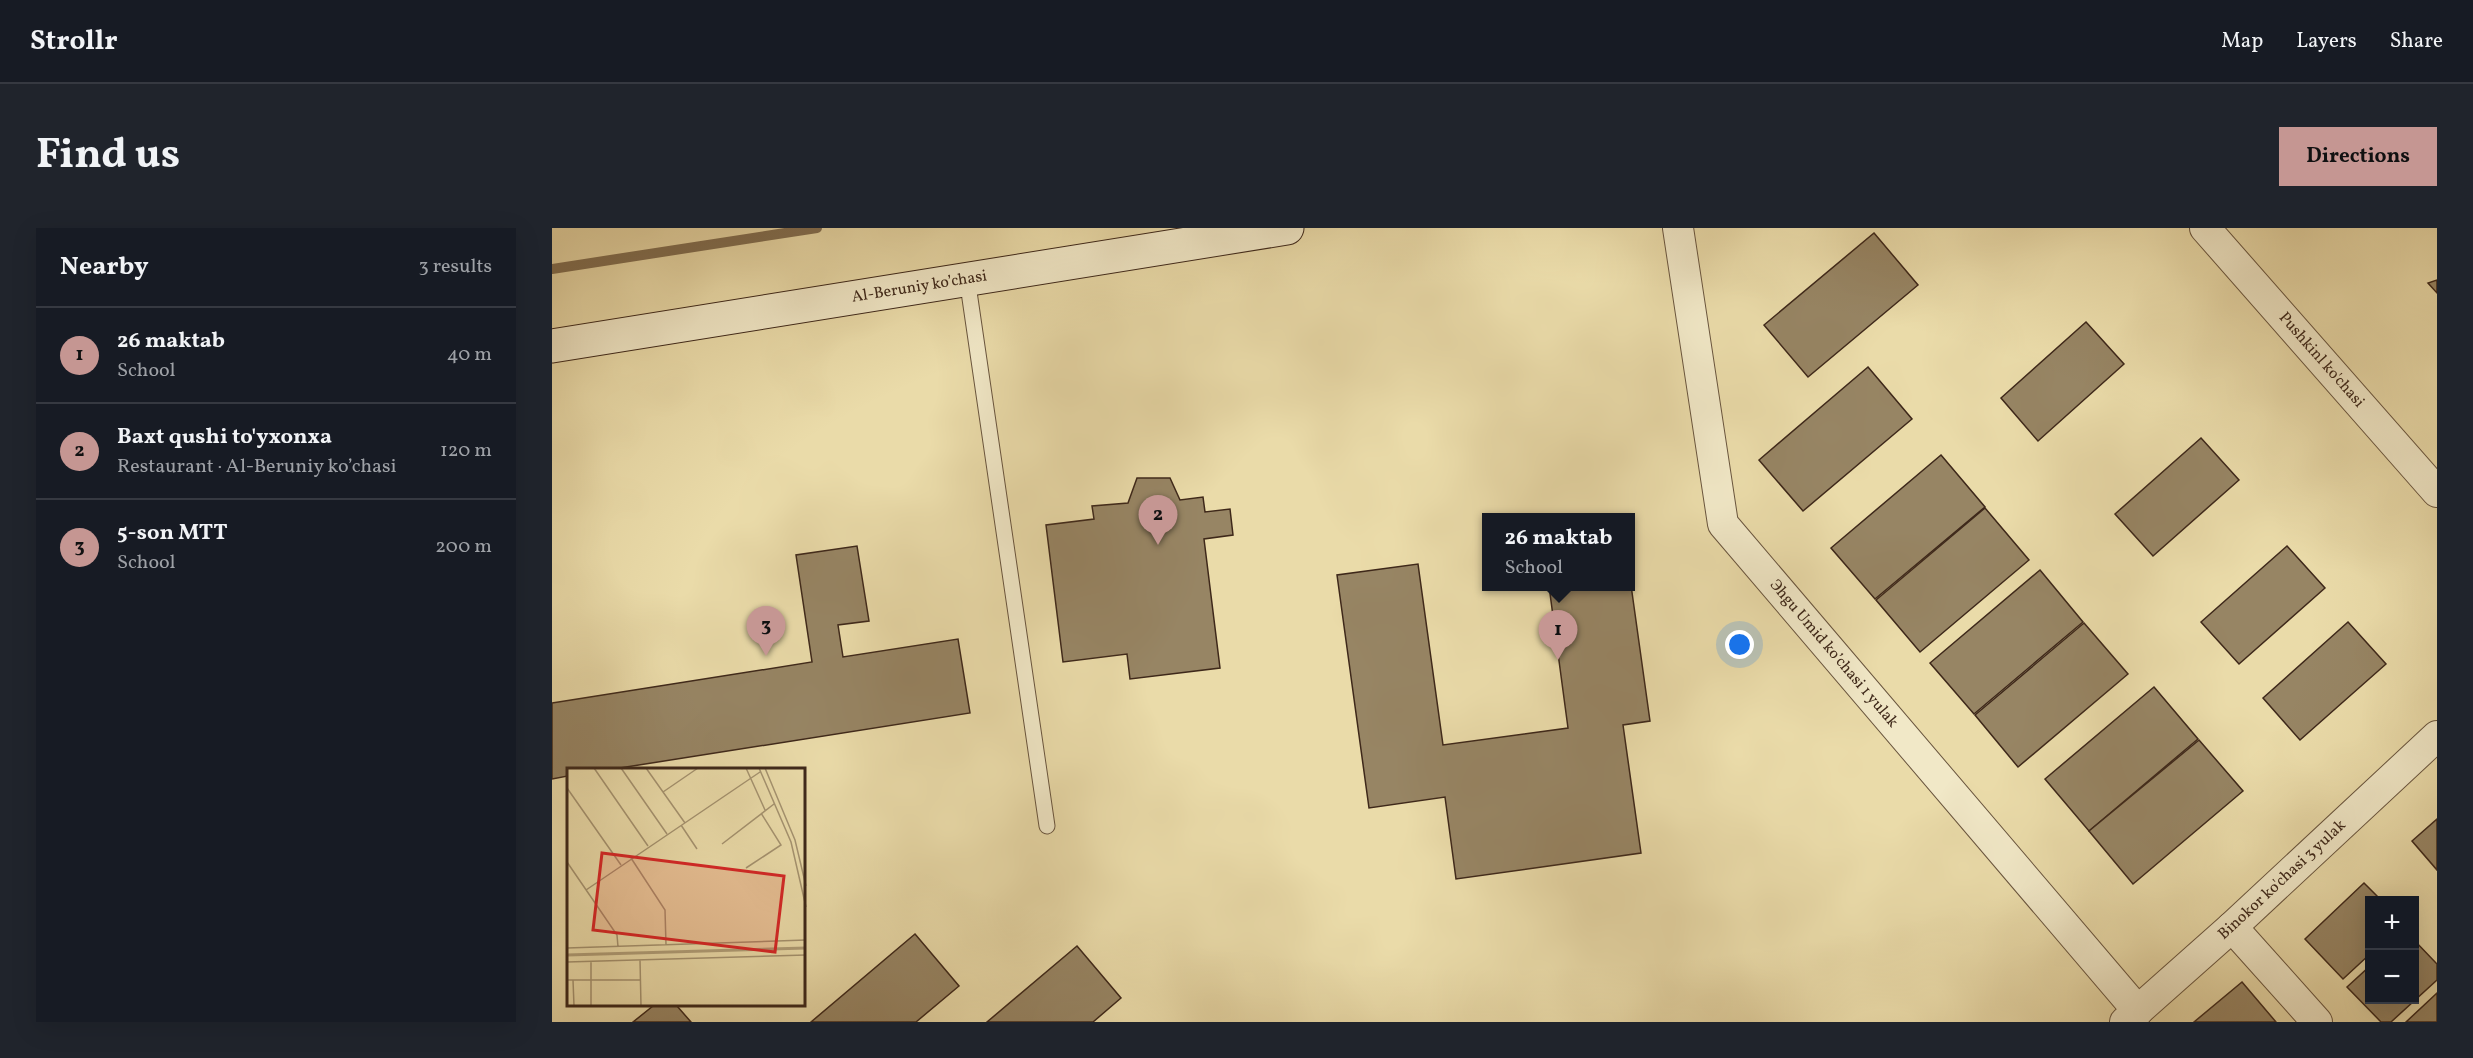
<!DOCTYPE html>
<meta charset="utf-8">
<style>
body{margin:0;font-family:Vollkorn,serif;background:#20242c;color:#f1f3f6}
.controls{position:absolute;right:18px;bottom:18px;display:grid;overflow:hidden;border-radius:0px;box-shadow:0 6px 24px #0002}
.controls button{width:54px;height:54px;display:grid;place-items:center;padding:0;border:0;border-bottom:2px solid #363941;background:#171b24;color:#f1f3f6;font:30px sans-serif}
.you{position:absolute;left:1188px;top:417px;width:21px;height:21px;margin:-15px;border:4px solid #fff;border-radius:50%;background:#1a73e8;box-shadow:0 0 0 9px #1a73e833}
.badge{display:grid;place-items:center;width:39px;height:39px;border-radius:50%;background:#c59692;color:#111;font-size:20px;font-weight:700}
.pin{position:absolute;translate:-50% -50px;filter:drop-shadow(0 2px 3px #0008)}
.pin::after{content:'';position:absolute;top:32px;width:21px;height:18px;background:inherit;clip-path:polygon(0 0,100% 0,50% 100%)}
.popup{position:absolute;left:930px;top:285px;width:153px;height:78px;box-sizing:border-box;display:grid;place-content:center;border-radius:0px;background:#171b24;filter:drop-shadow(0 2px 4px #0005);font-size:20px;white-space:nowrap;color:#9ea1a6}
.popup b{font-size:22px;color:#f1f3f6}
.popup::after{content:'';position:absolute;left:50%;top:100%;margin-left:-12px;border:12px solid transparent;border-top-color:#171b24}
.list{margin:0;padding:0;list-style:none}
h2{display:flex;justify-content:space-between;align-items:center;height:78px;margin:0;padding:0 24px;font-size:26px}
h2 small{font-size:20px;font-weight:400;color:#9ea1a6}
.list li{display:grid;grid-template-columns:39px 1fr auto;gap:18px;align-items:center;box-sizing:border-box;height:96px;padding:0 24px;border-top:2px solid #363941}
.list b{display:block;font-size:22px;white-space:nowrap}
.list p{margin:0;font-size:20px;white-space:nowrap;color:#9ea1a6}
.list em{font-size:20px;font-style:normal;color:#9ea1a6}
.map{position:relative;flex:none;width:1885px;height:794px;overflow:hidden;border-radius:0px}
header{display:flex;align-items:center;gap:36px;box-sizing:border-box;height:84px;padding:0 30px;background:#171b24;border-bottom:2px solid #363941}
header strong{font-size:28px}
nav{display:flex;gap:33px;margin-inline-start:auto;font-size:21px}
.intro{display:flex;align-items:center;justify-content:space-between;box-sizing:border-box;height:144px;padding:0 36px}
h1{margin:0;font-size:42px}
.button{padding:15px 27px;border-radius:0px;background:#c59692;color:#111;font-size:21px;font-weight:700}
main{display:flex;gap:36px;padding:0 36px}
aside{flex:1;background:#171b24;border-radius:0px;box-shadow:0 6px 24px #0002}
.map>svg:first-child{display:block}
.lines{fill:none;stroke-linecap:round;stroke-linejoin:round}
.stream{stroke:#826f52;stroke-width:10}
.building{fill:#978564;stroke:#3e281a;stroke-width:1.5}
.service-casing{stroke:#69553e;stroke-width:17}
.minor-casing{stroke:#69553e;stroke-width:32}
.secondary-casing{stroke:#3e281a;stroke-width:35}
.service{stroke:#f1e8c7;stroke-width:15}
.minor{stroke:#f1e8c7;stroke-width:30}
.secondary{stroke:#f1e8c7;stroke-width:33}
.labels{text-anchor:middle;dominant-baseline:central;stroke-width:4.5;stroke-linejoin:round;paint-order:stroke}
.street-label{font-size:16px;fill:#3e281a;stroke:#f1e8c7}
.inset-river{fill:none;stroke:#b09e78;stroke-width:3}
.inset-road{fill:none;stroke:#a59370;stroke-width:1.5}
.view{fill:#d62828;fill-opacity:0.15;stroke:#d62828;stroke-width:3}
.inset-edge{fill:none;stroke:#3e281a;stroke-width:3}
</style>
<header>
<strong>Strollr</strong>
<nav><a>Map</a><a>Layers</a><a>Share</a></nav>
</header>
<div class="intro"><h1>Find us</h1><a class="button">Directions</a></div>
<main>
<aside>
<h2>Nearby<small>3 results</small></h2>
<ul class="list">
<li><span class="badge">1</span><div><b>26 maktab</b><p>School</p></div><em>40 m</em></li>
<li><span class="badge">2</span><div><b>Baxt qushi to'yxonxa</b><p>Restaurant · Al-Beruniy ko’chasi</p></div><em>120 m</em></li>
<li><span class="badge">3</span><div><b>5-son MTT</b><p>School</p></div><em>200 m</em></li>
</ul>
</aside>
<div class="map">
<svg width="1885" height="794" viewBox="0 0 1885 794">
<rect width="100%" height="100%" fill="#eadba9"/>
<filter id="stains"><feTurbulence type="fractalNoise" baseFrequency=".00333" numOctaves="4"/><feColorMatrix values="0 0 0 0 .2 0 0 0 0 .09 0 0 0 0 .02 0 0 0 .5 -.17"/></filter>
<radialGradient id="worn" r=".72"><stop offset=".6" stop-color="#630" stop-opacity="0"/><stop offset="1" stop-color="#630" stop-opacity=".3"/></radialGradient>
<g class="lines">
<!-- stream -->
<polyline class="stream" points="0,41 265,0"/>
</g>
<!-- building -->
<g class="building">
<polygon points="1322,5 1366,57 1256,149 1212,97"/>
<polygon points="1885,52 1885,65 1876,55"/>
<polygon points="1534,94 1572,136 1486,213 1449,170"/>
<polygon points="1316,139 1360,191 1251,283 1207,232"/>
<polygon points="1649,210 1687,252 1601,328 1563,286"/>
<polygon points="1389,227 1433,279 1323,371 1279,320"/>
<polygon points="585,250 618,250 628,272 651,269 653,284 678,281 681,307 652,311 668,440 578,451 575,426 511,434 494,297 542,291 540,278 576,275"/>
<polygon points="1433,280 1477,332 1368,424 1324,372"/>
<polygon points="305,318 317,393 286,397 291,429 406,411 418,485 55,542 16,542 16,548 0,551 0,475 260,434 244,327"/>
<polygon points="1735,318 1773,360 1687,436 1649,394"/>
<polygon points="866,336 891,517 1016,500 997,358 1078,358 1078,350 1098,493 1071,497 1089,625 904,651 893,569 817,580 785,347"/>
<polygon points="1488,342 1531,394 1422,486 1378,435"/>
<polygon points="1796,394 1834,436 1748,512 1711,470"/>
<polygon points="1532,395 1576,446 1466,539 1423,487"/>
<polygon points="1602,459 1646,511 1537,603 1493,551"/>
<polygon points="1647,512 1691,563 1581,656 1537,603"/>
<polygon points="1885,591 1885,642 1860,613"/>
<polygon points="1812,655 1829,672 1818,672 1818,726 1791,751 1753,711"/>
<polygon points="363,706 407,758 364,794 259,794"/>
<polygon points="1862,712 1885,736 1885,752 1839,794 1829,794 1795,759 1818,738 1818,772 1862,772"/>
<polygon points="525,718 569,770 541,794 435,794"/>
<polygon points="1690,754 1724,794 1642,794"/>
<polygon points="1885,765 1885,794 1854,794"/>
<polygon points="101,778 125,778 139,794 81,794"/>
</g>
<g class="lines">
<defs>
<polyline id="service" points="415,50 495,598"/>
<g id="minor">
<path id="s1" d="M1126,0l45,296 415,487"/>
<path id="s2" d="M1653,0l232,264"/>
<polyline points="1680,699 1765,794"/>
<path id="s3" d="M1573,794l107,-95 205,-191"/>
</g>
<g id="secondary">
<path id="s4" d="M0,118l735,-118"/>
</g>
</defs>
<!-- service casing -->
<use href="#service" class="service-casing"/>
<!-- minor casing -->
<use href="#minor" class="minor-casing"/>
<!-- secondary casing -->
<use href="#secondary" class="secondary-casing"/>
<!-- service -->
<use href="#service" class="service"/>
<!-- minor -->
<use href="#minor" class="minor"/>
<!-- secondary -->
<use href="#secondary" class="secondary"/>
</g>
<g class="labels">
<!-- street labels -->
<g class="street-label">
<text stroke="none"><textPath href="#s4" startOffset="372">Al-Beruniy ko’chasi</textPath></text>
<text stroke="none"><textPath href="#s2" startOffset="176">Pushkinl ko'chasi</textPath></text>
<text stroke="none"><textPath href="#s1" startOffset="470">Эhgu Umid ko’chasi 1 yulak</textPath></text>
<text stroke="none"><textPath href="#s3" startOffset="212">Binokor ko'chasi 3 yulak</textPath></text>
</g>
</g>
<!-- overview -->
<g transform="translate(15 540)">
<rect width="238" height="238" fill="#eadba9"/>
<path class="inset-river" d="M0,187l239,-7"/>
<path class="inset-road" d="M27,0l54,78M54,0l46,66M79,0l39,55M179,0l19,42M192,0l32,74 15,65M198,0l30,72 11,46M0,20l54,77M96,24l35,-24M114,57l16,24M155,76l52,-40M64,90l34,52 1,35M0,94l50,73 1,12M179,100l35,-23 -20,-32M19,122l174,-118M0,180l239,-8M73,192l1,46M24,193v45M0,194l239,-7M0,212h74M6,212l1,26"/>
<path class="view" d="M35,85l182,23 -9,76 -182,-22z"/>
<rect width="238" height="238" class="inset-edge"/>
</g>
<rect width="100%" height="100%" filter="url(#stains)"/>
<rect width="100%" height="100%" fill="url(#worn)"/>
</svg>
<div class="controls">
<button>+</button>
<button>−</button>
</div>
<div class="you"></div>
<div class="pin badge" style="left:1006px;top:432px">1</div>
<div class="popup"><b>26 maktab</b>School</div>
<div class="pin badge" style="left:606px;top:317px">2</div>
<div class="pin badge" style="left:214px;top:428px">3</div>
</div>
</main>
